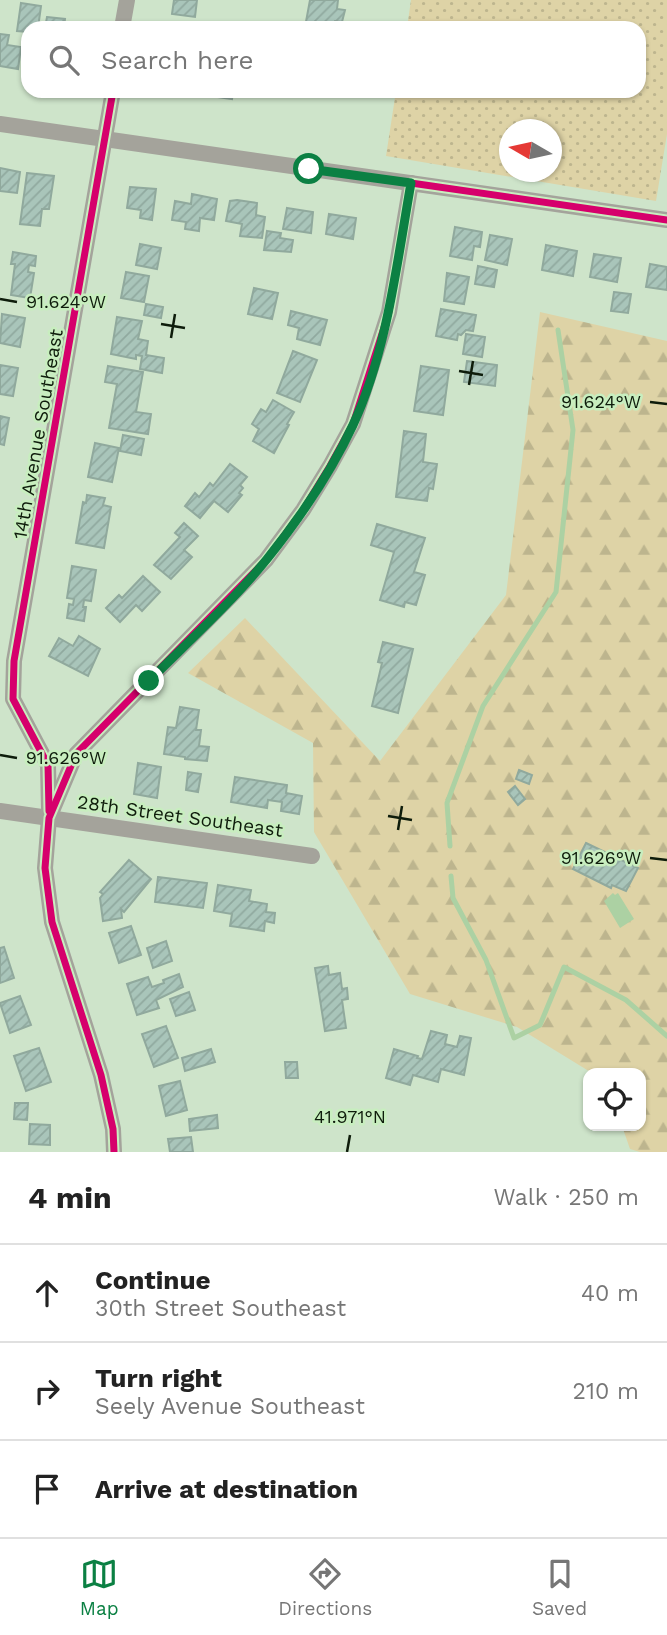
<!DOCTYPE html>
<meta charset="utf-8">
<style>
body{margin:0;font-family:"Work Sans",sans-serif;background:#f6f6f6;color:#222}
.controls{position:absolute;right:21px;bottom:21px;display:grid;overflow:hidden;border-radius:14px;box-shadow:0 2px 5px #0004}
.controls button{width:63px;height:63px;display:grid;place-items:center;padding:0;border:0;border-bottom:2px solid #e0e0e0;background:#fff;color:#222;font:35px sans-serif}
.compass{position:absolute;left:499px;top:119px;width:63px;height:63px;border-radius:50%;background:#fff;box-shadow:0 2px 5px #0004;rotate:279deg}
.stop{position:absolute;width:21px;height:21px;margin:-16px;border:5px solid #0b8043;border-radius:50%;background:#fff}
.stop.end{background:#0b8043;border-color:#fff;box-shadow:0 2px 7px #0008}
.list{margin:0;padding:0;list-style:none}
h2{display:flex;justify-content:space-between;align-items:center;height:91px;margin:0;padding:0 28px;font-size:30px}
h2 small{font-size:23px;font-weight:400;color:#767676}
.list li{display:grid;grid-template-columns:46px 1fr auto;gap:21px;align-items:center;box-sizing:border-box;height:98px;padding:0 28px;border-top:2px solid #e0e0e0}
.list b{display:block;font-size:26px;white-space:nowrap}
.list p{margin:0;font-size:23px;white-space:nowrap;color:#767676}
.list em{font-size:23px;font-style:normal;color:#767676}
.icon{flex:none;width:38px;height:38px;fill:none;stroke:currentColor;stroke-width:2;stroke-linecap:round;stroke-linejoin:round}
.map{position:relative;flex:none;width:667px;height:1152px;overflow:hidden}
.search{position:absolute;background:#fff;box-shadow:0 2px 5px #0004;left:21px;right:21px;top:21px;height:77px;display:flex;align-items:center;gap:18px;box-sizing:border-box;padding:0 24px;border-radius:21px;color:#767676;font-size:26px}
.sheet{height:385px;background:#fff}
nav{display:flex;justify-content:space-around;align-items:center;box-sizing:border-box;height:98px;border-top:2px solid #e0e0e0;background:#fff;font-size:19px;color:#767676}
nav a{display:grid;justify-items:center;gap:4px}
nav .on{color:#0b8043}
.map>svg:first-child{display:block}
.forest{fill:url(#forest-firs)}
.park{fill:url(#park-dots);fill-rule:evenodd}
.water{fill:#acd1a3}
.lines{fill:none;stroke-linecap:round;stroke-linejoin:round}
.stream{stroke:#acd1a3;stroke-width:5}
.building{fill:url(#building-hatch);stroke:#90a99d;stroke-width:2}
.minor{stroke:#a4a39b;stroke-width:16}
.cycleway-casing{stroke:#c8eebf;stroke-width:11}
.cycleway{stroke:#d6006c;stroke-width:7}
.route{stroke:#0b8043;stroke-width:9}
.ticks{fill:none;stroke:#0e1c0b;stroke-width:2.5}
.labels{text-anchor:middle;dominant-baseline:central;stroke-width:5;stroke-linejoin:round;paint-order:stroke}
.street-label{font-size:19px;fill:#0e1c0b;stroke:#c8eebf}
.ticks-label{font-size:18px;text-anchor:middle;fill:#0e1c0b;stroke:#c8eebf;stroke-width:5;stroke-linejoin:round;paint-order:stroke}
</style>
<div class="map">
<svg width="667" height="1152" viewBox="0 0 667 1152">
<defs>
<pattern id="forest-firs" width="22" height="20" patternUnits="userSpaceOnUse" patternTransform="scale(1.75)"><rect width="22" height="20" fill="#ded3a6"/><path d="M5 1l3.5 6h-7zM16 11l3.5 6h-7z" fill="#bdb58e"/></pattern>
<pattern id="park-dots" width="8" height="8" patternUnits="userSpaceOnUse" patternTransform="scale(1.75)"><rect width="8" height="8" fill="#ded3a6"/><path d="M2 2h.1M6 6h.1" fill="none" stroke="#bdb58e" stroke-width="1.8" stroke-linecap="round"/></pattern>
<pattern id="building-hatch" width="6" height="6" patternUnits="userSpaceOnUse" patternTransform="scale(1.75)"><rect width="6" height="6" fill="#a9c5ba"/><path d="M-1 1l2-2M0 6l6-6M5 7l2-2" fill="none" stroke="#90a99f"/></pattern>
</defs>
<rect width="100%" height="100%" fill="#cee4ca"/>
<!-- forest -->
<polygon class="forest" points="540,312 667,341 667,1152 640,1152 630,1149 622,1126 641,1126 641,1073 592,1073 517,1027 410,994 314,832 313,743 188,673 245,618 380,761 506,595"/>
<!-- park -->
<path class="park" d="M411,0h256v134l-11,67 -270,-45 10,-65h243v-63h-232zM510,130h42v42h-42z"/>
<!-- water -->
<polygon class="water" points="613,893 615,895 618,893 634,919 620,928 604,901"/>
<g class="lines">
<!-- stream -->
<g class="stream">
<polyline points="450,846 447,803 483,706 556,592 573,430 558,330"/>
<polyline points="451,876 453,898 486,960 514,1038 540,1025 564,967 626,1000 667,1036"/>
</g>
</g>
<!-- building -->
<g class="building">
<polygon points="174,0 197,0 195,17 172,14"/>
<polygon points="310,0 338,0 337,9 345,10 342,22 335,21 333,28 305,27"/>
<polygon points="21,3 41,6 38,28 28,28 28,32 17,31"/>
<polygon points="47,17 65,19 64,28 45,28"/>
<polygon points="0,34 9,35 7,45 21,47 18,69 0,66"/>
<polygon points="203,91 233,91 232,99 203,95"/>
<polygon points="0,168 20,172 17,193 0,191"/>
<polygon points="27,173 54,176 49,209 42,209 40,226 20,224"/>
<polygon points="130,187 156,189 152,220 140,218 141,210 127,208"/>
<polygon points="192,194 217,199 214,220 200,218 199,231 185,229 186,222 172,220 175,201 191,204"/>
<polygon points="237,200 257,203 256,215 265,217 262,238 240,236 242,224 226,221 230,201"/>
<polygon points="287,208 313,212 311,233 283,229"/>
<polygon points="329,214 356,218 353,239 326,234"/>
<polygon points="455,227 482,232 480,247 474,246 472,260 450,256"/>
<polygon points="267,231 281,233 280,238 293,240 291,252 264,250"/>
<polygon points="490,235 512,239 507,265 485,260"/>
<polygon points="140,244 161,248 157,269 136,265"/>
<polygon points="546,245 577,251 573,276 542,270"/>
<polygon points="13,252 36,256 35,266 29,265 28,272 34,273 30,298 11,295 15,264 11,264"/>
<polygon points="594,254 621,258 617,282 590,277"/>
<polygon points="650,264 667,267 667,290 646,287"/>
<polygon points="478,266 497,270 494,287 475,284"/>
<polygon points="126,272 149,276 144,302 121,298"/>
<polygon points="447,273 469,277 464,304 444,301"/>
<polygon points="254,288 278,293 272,319 248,314"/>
<polygon points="614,292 631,294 628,313 611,311"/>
<polygon points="146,304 163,307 161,318 144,315"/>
<polygon points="441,309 476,315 473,331 466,330 461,335 458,334 457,340 436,336"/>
<polygon points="291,311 327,320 320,345 297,339 299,328 288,325"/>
<polygon points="2,314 25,318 20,347 0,343"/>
<polygon points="117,317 142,321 138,339 148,341 146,355 164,358 162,373 140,369 142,356 136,355 136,359 111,354"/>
<polygon points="466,334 485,337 482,357 463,354"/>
<polygon points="293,351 317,360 300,402 277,393"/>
<polygon points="467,361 497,365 495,386 464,382"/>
<polygon points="0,365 18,368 13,396 0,394"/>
<polygon points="108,366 143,372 136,412 151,414 148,434 109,428 117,384 105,382"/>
<polygon points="421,366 449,370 443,415 414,411"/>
<polygon points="273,400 294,412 287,424 289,425 274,453 253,441 259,429 252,424 261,409 266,412"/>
<polygon points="0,416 9,418 4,445 0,444"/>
<polygon points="404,431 426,434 423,462 437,464 433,489 429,488 427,501 396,497"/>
<polygon points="123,435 144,439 141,455 120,451"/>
<polygon points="95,443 119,448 112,482 88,477"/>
<polygon points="230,464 247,477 240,485 243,488 239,493 242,495 228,512 214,501 200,518 185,506 195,493 199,497 210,483 213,486"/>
<polygon points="87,495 105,498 103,505 111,507 104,548 76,543 83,502 86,503"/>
<polygon points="184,523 198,536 184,550 192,557 171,579 154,565 180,537 175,533"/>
<polygon points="377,524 425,538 414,572 425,575 416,605 405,602 404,607 380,600 394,552 371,545"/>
<polygon points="72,566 96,570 91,601 84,600 83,607 86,607 84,621 67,618 69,604 73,605 74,599 67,598"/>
<polygon points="143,576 160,592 142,611 136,605 120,622 106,608 119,595 122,598"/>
<polygon points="79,636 100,649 88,676 49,656 59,638 73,646"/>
<polygon points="383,642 413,649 398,713 372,706 382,663 378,662"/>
<polygon points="180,707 199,710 196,730 201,730 199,746 209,747 207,761 185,759 185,757 164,754 168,727 176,728"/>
<polygon points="138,763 161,767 157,798 134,794"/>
<polygon points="519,770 532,775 529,784 516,779"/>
<polygon points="188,772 201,774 198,792 186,790"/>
<polygon points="235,777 287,785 286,793 302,796 299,814 281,811 282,802 268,800 267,808 231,802"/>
<polygon points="515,786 525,799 518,805 508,792"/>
<polygon points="586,843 638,868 626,891 612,885 611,888 573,869"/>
<polygon points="129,860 151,879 124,912 121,909 122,918 103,921 100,898 103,894 100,892"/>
<polygon points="158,877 207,883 203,908 155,902"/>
<polygon points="218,885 251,890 249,901 267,904 266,912 275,913 274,923 265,921 264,931 230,926 232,914 214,911"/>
<polygon points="131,926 141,955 119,963 109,933"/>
<polygon points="166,941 172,961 153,968 147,948"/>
<polygon points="4,947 14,978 0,983 0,948"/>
<polygon points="328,966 329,975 340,973 342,989 347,988 348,999 342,1000 346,1028 325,1031 315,968"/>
<polygon points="179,974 183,987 156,1000 159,1008 137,1015 127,984 148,977 152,987 164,983 163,980"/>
<polygon points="189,992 195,1010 176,1016 170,999"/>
<polygon points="20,996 31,1025 10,1033 0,1003"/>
<polygon points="166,1026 178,1058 154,1067 142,1034"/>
<polygon points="431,1031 447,1035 445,1044 457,1047 460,1036 471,1038 464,1075 441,1069 438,1082 413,1075 410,1085 386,1078 394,1049 418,1056 417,1058 422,1059"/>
<polygon points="39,1048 51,1082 26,1091 14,1056"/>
<polygon points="211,1049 215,1062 185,1071 182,1058"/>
<polygon points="285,1062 297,1062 298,1078 286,1078"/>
<polygon points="180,1081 187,1110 166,1116 159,1086"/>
<polygon points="15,1103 28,1103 27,1120 14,1119"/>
<polygon points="217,1115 218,1128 190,1131 189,1119"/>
<polygon points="30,1124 50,1125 50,1145 29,1144"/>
<polygon points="191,1137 193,1152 170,1152 168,1139"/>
</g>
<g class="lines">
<!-- minor -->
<g class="minor">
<polyline points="122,28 127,0"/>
<polyline points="0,124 667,220"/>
<polyline points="49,809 48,765 13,699 14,661 113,91"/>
<polyline points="0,811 312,856"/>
<polyline points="114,1152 113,1129 101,1075 52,922 45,868 49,818 76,754 266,560 303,510 330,466 353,424 389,312 411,183"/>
</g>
<defs>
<g id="cycleway">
<polyline points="49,811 48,765 13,699 14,661 113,91"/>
<polyline points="114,1152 113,1129 101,1075 52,922 45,868 49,818 76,754 266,560 303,510 330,466 353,424 389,312 411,183 667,220"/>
</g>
</defs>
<!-- cycleway casing -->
<use href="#cycleway" class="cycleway-casing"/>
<!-- cycleway -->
<use href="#cycleway" class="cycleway"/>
</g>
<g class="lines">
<!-- route -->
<path class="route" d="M149,681c39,-39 84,-80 118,-122 33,-41 64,-87 86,-134 34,-73 44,-163 58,-242l-102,-14"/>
</g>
<!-- ticks -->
<path class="ticks" d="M0,299l17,3M161,324l24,4M171,338l4,-24M459,371l24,4M469,385l4,-24M650,402l17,2M0,755l17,3M388,816l24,4M398,830l4,-24M650,858l17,2M347,1152l3,-17"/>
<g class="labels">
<!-- street labels -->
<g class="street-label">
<text transform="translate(38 434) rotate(-80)">14th Avenue Southeast</text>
<text transform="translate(180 816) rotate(8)">28th Street Southeast</text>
</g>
</g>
<g class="ticks-label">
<text x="66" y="308">91.624°W</text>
<text x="601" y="408">91.624°W</text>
<text x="66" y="764">91.626°W</text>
<text x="601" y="864">91.626°W</text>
<text x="350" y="1123">41.971°N</text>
</g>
</svg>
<div class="controls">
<button><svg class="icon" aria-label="locate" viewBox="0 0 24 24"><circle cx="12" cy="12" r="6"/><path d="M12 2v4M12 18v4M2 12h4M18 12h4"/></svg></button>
</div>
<svg class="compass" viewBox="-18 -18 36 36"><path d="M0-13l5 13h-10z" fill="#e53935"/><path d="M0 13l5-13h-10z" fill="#767676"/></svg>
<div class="stop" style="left:309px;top:169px"></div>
<div class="stop end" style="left:149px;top:681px"></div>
<div class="search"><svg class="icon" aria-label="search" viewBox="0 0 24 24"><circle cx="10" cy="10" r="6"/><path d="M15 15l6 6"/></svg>Search here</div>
</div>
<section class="sheet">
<h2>4 min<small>Walk · 250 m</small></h2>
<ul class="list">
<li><svg class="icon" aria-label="ahead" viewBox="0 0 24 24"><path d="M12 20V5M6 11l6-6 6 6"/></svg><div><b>Continue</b><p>30th Street Southeast</p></div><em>40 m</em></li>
<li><svg class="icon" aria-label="right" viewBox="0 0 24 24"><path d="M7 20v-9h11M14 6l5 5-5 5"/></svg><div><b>Turn right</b><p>Seely Avenue Southeast</p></div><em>210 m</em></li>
<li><svg class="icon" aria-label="arrive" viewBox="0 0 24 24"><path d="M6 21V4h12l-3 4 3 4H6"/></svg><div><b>Arrive at destination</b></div></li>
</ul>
</section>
<nav>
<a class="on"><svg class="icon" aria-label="map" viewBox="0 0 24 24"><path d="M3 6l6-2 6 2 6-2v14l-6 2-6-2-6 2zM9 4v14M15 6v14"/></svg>Map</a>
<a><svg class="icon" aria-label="directions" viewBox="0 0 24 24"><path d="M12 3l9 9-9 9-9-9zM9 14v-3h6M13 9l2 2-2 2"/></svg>Directions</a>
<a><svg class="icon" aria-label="saved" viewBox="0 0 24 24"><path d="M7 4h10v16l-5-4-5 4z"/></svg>Saved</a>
</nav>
